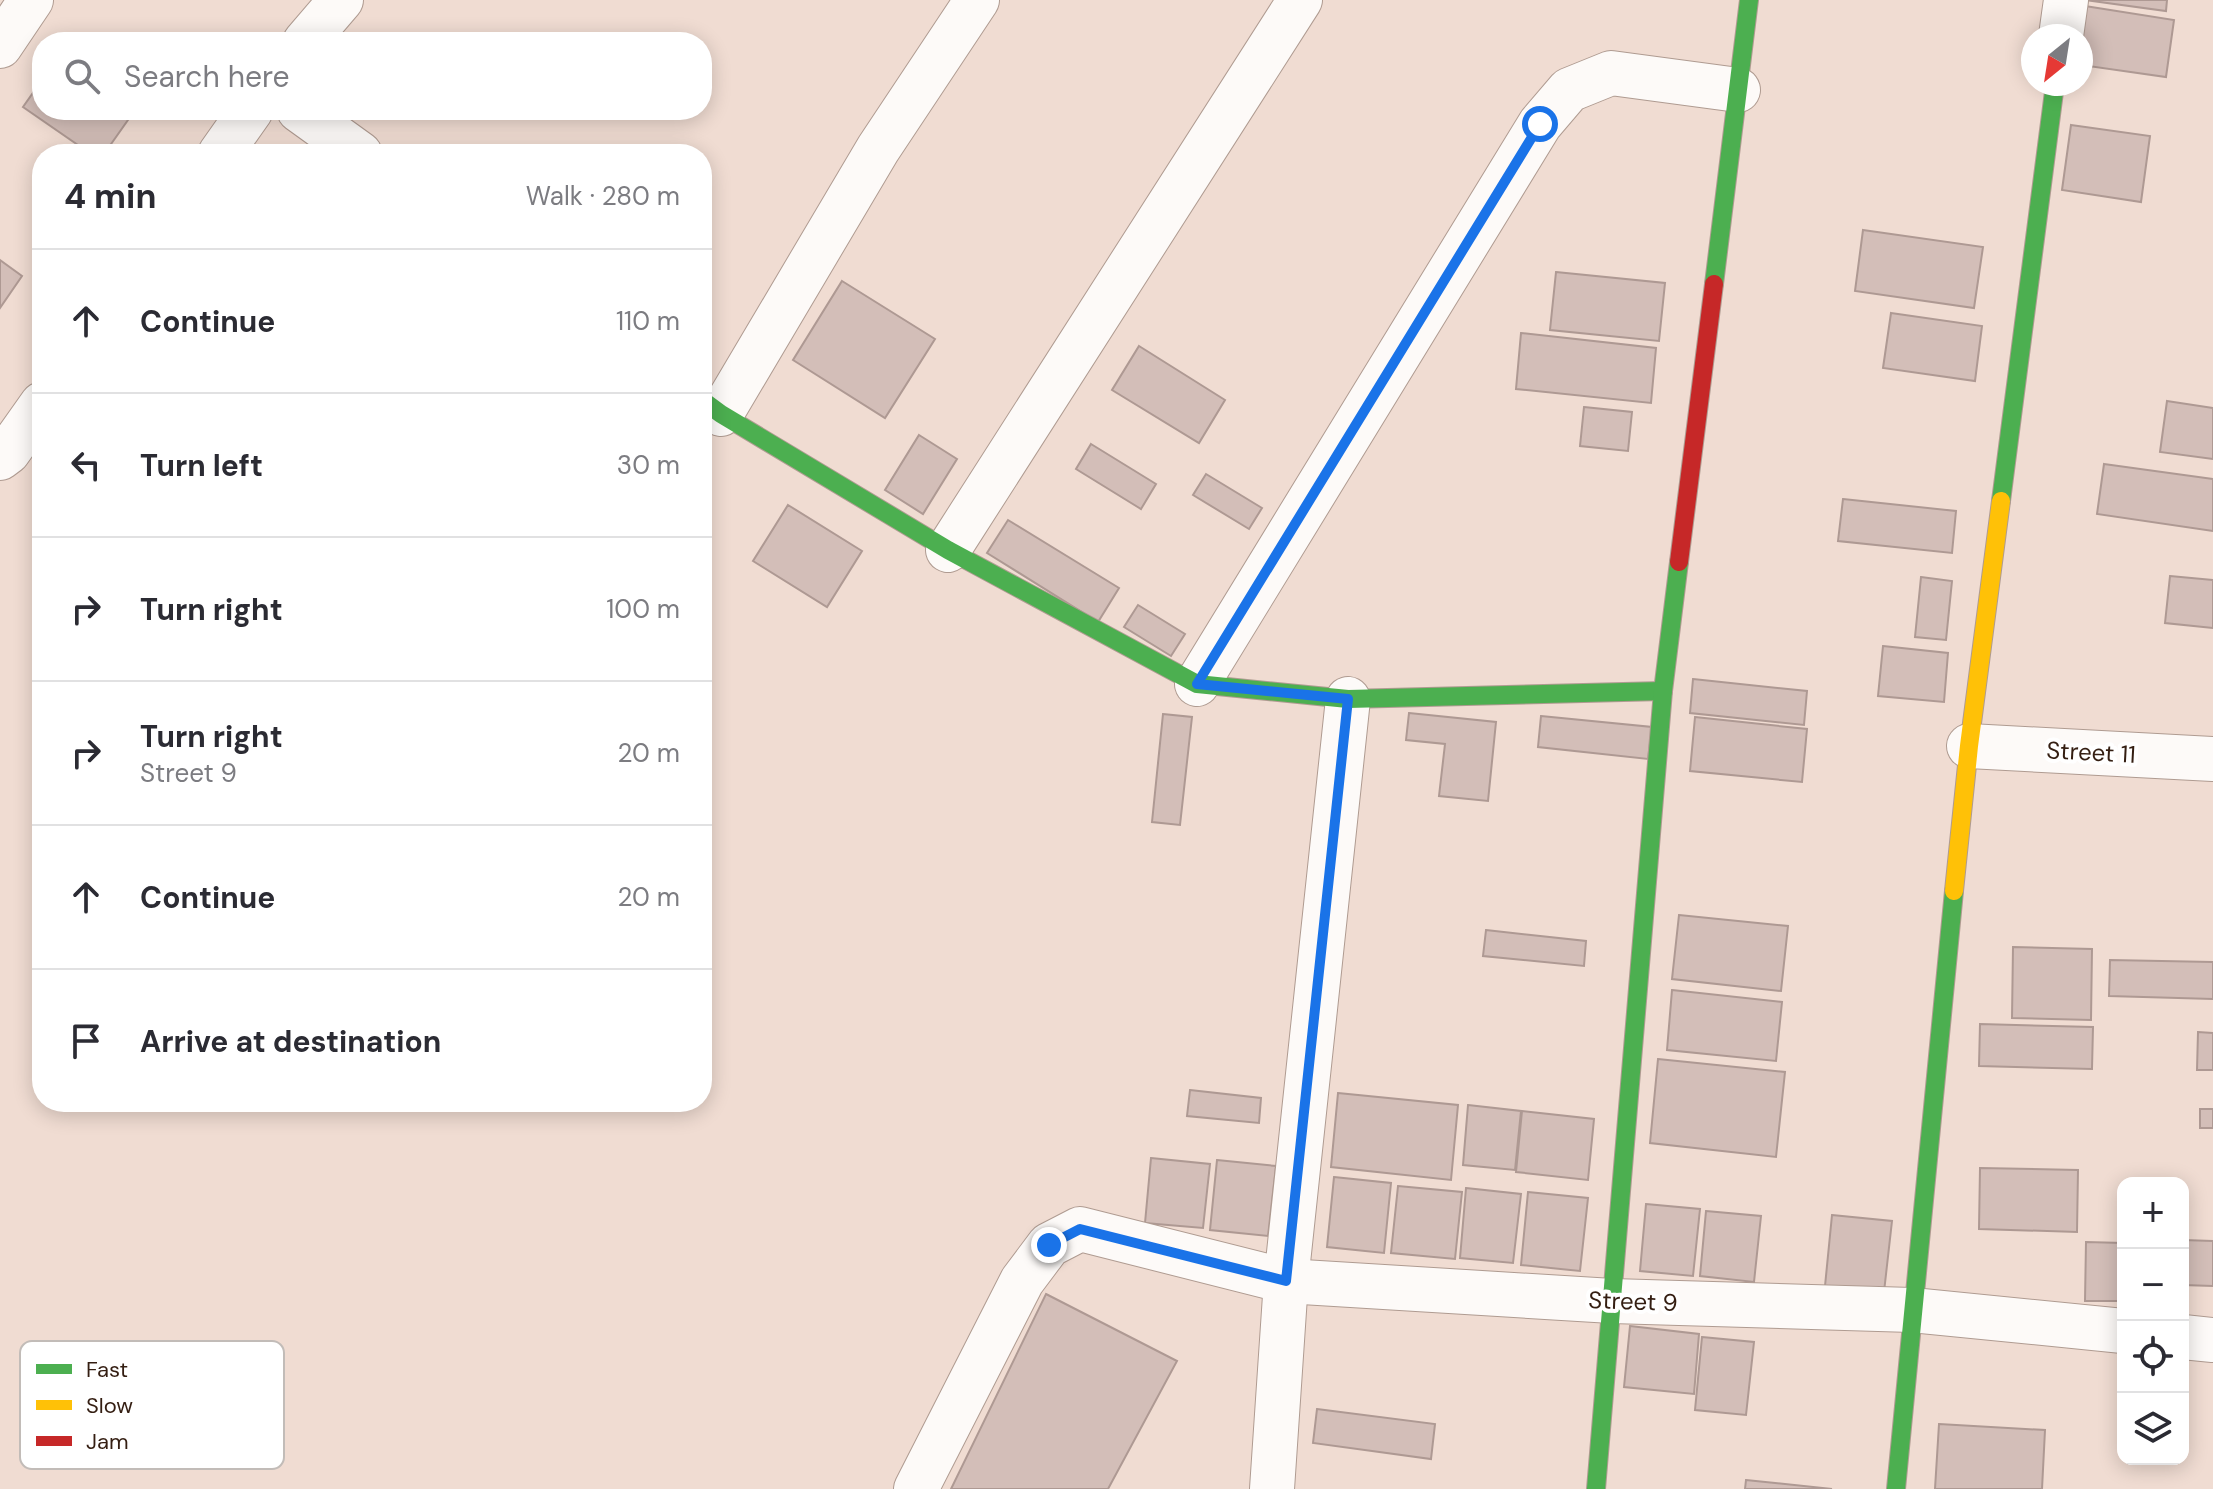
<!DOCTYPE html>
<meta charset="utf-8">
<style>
body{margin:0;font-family:"DM Sans",sans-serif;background:#f7f7f7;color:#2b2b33}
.controls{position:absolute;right:24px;bottom:24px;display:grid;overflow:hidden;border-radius:16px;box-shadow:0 4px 20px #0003}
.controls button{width:72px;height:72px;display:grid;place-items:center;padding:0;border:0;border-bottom:2px solid #e1e1e2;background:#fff;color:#2b2b33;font:40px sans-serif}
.compass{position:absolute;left:2021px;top:24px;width:72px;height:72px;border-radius:50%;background:#fff;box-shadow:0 4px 20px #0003;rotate:210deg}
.stop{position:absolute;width:24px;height:24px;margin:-18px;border:6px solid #1a73e8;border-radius:50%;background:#fff}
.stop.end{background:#1a73e8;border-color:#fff;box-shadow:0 2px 8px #0008}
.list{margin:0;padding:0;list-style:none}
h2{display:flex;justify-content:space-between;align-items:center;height:104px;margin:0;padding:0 32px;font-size:34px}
h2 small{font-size:26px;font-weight:400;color:#7c7c81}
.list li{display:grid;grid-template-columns:52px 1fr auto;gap:24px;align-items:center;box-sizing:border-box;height:144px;padding:0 32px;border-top:2px solid #e1e1e2}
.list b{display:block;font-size:30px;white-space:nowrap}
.list p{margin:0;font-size:26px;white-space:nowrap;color:#7c7c81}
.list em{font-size:26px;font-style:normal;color:#7c7c81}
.icon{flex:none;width:44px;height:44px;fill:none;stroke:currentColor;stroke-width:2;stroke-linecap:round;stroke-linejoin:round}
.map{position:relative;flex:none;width:2213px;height:1489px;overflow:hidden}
.search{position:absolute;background:#fff;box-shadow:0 4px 20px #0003;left:32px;top:32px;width:680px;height:88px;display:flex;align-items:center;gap:20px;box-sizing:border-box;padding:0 28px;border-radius:32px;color:#7c7c81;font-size:30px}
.panel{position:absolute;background:#fff;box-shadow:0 4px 20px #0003;left:32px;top:144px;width:680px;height:968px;border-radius:32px}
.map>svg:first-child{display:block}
.building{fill:#d3beb8;stroke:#ae9993;stroke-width:2}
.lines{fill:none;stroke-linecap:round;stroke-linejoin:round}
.street-casing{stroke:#af9b91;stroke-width:46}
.fast-casing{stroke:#af9b91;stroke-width:20}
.slow-casing{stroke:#af9b91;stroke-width:20}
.jam-casing{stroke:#af9b91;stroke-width:20}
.street{stroke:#fdfaf8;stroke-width:44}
.fast{stroke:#4caf50;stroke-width:18}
.slow{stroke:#ffc107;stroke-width:18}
.jam{stroke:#c62828;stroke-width:18}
.route{stroke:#1a73e8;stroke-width:10}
.labels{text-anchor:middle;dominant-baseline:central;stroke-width:8;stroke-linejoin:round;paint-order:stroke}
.street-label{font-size:24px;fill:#341e12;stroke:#fff}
.key{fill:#fff;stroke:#c2bcb8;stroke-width:2}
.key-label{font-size:22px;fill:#341e12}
</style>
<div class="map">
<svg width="2213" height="1489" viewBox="0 0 2213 1489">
<rect width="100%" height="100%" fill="#f0dcd2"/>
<!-- building -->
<g class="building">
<polygon points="2085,0 2167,0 2166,11"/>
<polygon points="2085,6 2174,20 2166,77 2081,65 2081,36"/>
<polygon points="42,80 42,110 135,110 104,154 91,154 23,107"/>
<polygon points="2071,125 2150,136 2141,202 2062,190"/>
<polygon points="1863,230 1983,247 1974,308 1855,291"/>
<polygon points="0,260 22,276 0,308"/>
<polygon points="1556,272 1665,283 1659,341 1550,330"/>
<polygon points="842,281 935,339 885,418 793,360"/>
<polygon points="1891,313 1982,326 1975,381 1883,368"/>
<polygon points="1521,333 1656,348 1651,403 1516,389"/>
<polygon points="1139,346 1225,400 1199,443 1112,390"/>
<polygon points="2167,401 2213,408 2213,459 2160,452"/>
<polygon points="1584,407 1632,412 1628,451 1580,446"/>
<polygon points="919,435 957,459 923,514 885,490"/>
<polygon points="1091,444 1156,484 1141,509 1076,469"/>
<polygon points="2104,464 2213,479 2213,531 2097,514"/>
<polygon points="1206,474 1262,508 1249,529 1193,495"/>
<polygon points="1843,499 1956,511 1952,553 1838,541"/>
<polygon points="788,505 862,551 827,607 753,561"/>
<polygon points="1008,520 1119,588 1098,622 987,553"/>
<polygon points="2170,576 2213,580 2213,628 2165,623"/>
<polygon points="1921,577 1952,581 1946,640 1915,637"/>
<polygon points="1138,605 1185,634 1171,656 1124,627"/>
<polygon points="1883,646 1948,653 1944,702 1878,696"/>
<polygon points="1693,679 1807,691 1804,725 1690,713"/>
<polygon points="1409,713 1496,722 1488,801 1439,796 1445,744 1406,740"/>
<polygon points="1163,714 1192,717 1180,825 1152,822"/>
<polygon points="1541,716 1652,727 1648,759 1538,747"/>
<polygon points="1695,717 1807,729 1802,782 1690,771"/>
<polygon points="1679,915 1788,926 1781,991 1672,979"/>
<polygon points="1486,930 1586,941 1584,966 1483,956"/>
<polygon points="2013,947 2092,949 2091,1020 2012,1018"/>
<polygon points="2110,960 2213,962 2213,999 2109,996"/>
<polygon points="1672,990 1782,1002 1776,1061 1667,1050"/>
<polygon points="1980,1024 2093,1027 2092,1069 1979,1066"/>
<polygon points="2198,1032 2213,1033 2213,1070 2197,1070"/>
<polygon points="1658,1059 1785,1072 1776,1157 1650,1143"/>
<polygon points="1190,1090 1261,1098 1259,1123 1187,1116"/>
<polygon points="1338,1093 1458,1105 1451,1180 1331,1167"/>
<polygon points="1468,1105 1521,1111 1515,1170 1463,1165"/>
<rect x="2200" y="1109" width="13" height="19"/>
<polygon points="1522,1111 1594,1119 1588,1180 1516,1172"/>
<polygon points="1151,1158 1210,1164 1203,1228 1145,1223"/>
<polygon points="1217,1160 1276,1166 1268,1236 1210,1230"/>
<polygon points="1980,1168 2078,1170 2077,1232 1979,1229"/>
<polygon points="1334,1177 1391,1183 1384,1253 1327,1247"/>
<polygon points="1398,1186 1462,1192 1455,1259 1391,1253"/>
<polygon points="1466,1188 1521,1194 1513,1263 1460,1258"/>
<polygon points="1528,1192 1588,1198 1580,1271 1521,1265"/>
<polygon points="1646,1204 1700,1209 1693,1276 1640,1271"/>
<polygon points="1706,1211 1761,1216 1754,1282 1700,1276"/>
<polygon points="1832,1215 1892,1221 1884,1292 1825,1286"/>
<polygon points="2183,1240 2213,1241 2213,1286 2183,1285"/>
<polygon points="2086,1242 2123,1243 2123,1301 2085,1301"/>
<polygon points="1046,1294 1177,1361 1108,1489 951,1489"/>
<polygon points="1630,1326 1699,1334 1694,1394 1624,1387"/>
<polygon points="1702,1337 1754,1342 1746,1415 1695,1410"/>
<polygon points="1317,1409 1435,1424 1431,1459 1313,1443"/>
<polygon points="1939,1424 2045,1430 2042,1489 1935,1489"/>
<polygon points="1746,1480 1832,1489 1745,1489"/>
</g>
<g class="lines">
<defs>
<g id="street">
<polyline points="2061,36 2066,0"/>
<polyline points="305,42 341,0"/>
<polyline points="0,46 31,0"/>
<polyline points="299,110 360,154"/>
<polyline points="220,154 251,110"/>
<polyline points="721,414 878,149 977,0"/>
<polyline points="0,458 8,452 42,404"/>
<polyline points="948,550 1300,0"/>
<polyline points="1197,684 1540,124 1569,90 1611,73 1738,90"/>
<polyline points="1969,746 2213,759"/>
<polyline points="2183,1337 2213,1340"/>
<polyline points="916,1489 1022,1281 1049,1245 1080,1229 1286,1281 1612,1301 1912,1310 2123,1331"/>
<polyline points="1272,1489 1286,1281 1348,699"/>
</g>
<g id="fast">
<polyline points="1714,284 1749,0"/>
<polyline points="702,400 721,414 948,550 1197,684 1348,699 1663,691"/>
<polyline points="2001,501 2055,84"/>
<polyline points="1596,1489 1663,691 1679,562"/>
<polyline points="1896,1489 1954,891"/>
</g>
<polyline id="slow" points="1954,891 1969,746 2001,501"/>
<polyline id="jam" points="1679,562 1714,284"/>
</defs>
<!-- street casing -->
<use href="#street" class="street-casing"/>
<!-- fast casing -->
<use href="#fast" class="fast-casing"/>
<!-- slow casing -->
<use href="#slow" class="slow-casing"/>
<!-- jam casing -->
<use href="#jam" class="jam-casing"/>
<!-- street -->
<use href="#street" class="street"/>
<!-- fast -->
<use href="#fast" class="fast"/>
<!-- slow -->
<use href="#slow" class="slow"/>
<!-- jam -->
<use href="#jam" class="jam"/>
</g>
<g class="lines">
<!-- route -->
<polyline class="route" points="1049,1245 1080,1229 1286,1281 1348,699 1197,684 1540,124"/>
</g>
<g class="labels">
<!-- street labels -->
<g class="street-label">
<text transform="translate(2091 752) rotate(3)">Street 11</text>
<text transform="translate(1633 1301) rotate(2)">Street 9</text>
</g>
</g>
<!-- legend -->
<rect x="20" y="1341" width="264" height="128" rx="12" class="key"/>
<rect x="36" y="1364" width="36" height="10" fill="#4caf50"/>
<rect x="36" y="1400" width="36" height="10" fill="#ffc107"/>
<rect x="36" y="1436" width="36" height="10" fill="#c62828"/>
<g class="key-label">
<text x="86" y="1377">Fast</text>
<text x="86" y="1413">Slow</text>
<text x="86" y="1449">Jam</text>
</g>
</svg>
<div class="controls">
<button>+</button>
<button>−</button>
<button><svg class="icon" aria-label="locate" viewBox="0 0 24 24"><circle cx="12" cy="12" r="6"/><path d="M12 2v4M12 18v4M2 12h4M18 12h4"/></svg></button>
<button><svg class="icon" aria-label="layers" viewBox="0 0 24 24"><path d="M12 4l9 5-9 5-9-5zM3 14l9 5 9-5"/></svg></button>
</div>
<svg class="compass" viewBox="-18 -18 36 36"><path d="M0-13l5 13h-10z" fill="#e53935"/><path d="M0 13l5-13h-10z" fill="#7c7c81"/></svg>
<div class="stop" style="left:1540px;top:124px"></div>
<div class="stop end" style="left:1049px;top:1245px"></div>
<div class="search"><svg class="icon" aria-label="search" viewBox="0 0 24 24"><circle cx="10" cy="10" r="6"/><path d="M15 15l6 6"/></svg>Search here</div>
<section class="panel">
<h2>4 min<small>Walk · 280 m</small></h2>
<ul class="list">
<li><svg class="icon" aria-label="ahead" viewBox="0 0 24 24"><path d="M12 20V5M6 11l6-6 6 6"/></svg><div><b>Continue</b></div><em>110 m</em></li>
<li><svg class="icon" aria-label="left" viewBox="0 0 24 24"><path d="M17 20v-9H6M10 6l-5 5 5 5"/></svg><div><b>Turn left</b></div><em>30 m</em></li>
<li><svg class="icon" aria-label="right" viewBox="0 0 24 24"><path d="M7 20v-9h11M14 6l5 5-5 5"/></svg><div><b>Turn right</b></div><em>100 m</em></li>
<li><svg class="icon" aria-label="right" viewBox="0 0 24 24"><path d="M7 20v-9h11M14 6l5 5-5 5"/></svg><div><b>Turn right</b><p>Street 9</p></div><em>20 m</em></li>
<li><svg class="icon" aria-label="ahead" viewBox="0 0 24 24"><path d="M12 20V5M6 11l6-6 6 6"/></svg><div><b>Continue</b></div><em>20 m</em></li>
<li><svg class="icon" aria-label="arrive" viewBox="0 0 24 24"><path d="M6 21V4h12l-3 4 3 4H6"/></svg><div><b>Arrive at destination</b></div></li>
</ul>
</section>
</div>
